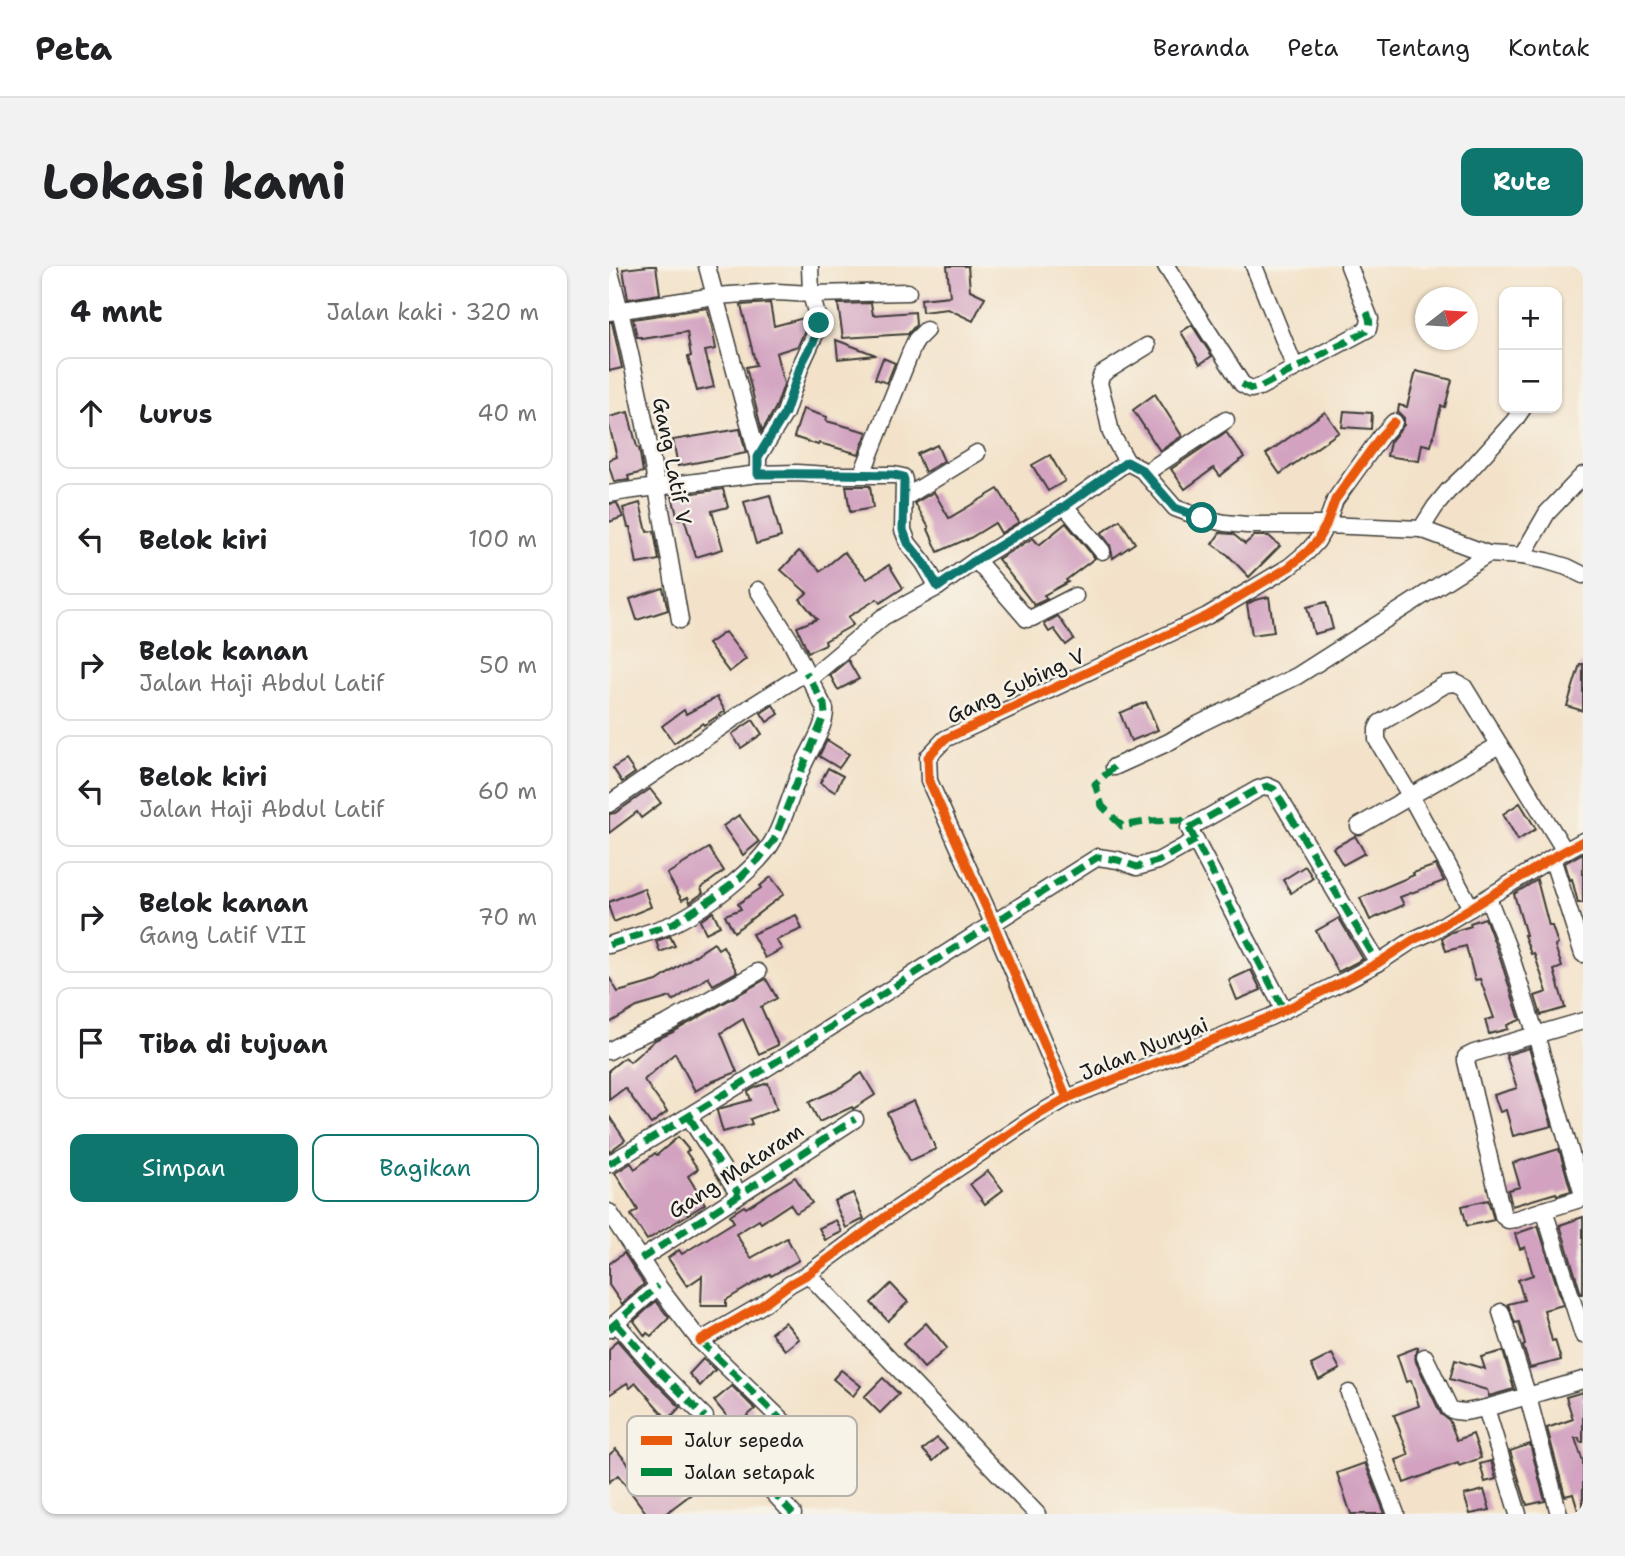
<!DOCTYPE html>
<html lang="id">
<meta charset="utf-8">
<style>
body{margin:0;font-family:"Shantell Sans",sans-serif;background:#f2f2f2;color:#202124}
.controls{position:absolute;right:21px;top:21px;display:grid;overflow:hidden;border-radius:14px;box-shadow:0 2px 5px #0004}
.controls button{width:63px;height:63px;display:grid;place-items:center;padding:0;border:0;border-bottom:2px solid #e0e0e0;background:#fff;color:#202124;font:35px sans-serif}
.compass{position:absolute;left:806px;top:21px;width:63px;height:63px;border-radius:50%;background:#fff;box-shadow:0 2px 5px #0004;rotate:73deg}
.stop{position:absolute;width:21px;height:21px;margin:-16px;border:5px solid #0f766e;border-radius:50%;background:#fff}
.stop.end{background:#0f766e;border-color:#fff;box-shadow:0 2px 7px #0008}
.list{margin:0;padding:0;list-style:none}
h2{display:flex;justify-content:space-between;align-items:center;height:91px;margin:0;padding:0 28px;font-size:30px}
h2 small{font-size:23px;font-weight:400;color:#757577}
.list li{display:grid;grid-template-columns:46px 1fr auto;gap:21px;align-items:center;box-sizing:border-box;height:112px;margin:0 14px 14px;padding:0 14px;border:2px solid #e0e0e0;border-radius:14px}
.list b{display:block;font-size:26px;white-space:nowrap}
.list p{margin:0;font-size:23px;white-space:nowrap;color:#757577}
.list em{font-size:23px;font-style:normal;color:#757577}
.actions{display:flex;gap:14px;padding:21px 28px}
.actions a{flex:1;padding:16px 0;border:2px solid #0f766e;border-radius:14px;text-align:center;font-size:24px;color:#0f766e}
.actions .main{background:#0f766e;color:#fff}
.icon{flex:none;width:38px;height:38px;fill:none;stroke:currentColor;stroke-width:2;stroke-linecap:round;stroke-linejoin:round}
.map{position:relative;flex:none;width:974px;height:1248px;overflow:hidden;border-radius:14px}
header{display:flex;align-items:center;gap:42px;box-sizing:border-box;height:98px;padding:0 35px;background:#fff;border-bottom:2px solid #e0e0e0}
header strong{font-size:33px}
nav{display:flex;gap:38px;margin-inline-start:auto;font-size:24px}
.intro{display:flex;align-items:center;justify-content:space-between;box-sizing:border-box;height:168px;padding:0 42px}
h1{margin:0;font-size:49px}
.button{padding:18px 32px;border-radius:14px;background:#0f766e;color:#fff;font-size:24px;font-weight:700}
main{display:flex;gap:42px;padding:0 42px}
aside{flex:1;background:#fff;border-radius:14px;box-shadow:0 2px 5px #0004}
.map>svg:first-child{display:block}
.building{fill:#d2a2c0}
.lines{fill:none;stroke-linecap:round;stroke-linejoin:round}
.minor-casing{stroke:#3c3a36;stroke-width:19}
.minor{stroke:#fff;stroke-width:16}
.quiet{stroke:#00873e;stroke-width:7;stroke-dasharray:14 7;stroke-linecap:butt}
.cycleway-casing{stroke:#f7f3e8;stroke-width:13}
.cycleway{stroke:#e8590c;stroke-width:9}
.route{stroke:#0f766e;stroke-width:9}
.labels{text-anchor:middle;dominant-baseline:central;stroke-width:5;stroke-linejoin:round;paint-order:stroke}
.street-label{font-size:21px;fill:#1c1c1c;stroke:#f7f3e8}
.key{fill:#f7f3e8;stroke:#b5b2ab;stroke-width:2}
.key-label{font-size:19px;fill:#1c1c1c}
</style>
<header>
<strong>Peta</strong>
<nav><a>Beranda</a><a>Peta</a><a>Tentang</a><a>Kontak</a></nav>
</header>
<div class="intro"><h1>Lokasi kami</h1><a class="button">Rute</a></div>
<main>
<aside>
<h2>4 mnt<small>Jalan kaki · 320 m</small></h2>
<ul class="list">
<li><svg class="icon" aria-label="ahead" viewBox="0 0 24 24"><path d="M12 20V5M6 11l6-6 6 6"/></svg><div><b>Lurus</b></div><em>40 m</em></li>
<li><svg class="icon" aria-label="left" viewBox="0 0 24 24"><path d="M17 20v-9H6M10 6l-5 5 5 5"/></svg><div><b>Belok kiri</b></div><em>100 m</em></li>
<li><svg class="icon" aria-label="right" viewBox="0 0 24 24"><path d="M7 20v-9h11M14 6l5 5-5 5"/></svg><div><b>Belok kanan</b><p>Jalan Haji Abdul Latif</p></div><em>50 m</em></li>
<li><svg class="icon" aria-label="left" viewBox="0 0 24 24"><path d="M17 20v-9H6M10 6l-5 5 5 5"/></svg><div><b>Belok kiri</b><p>Jalan Haji Abdul Latif</p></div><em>60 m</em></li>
<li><svg class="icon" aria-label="right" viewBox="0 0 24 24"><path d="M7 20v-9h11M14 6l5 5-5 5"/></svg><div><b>Belok kanan</b><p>Gang Latif VII</p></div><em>70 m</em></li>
<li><svg class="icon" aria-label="arrive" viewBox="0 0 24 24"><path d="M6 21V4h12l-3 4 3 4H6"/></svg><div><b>Tiba di tujuan</b></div></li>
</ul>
<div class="actions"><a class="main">Simpan</a><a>Bagikan</a></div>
</aside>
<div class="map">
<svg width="974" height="1248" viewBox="0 0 974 1248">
<rect width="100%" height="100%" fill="#f7f3e8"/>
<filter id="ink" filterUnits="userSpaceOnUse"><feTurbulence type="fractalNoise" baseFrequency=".0143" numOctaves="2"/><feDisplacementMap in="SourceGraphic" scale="14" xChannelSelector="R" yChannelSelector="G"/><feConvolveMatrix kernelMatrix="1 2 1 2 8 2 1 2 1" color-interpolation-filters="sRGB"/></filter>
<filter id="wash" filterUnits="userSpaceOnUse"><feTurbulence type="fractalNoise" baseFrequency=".00686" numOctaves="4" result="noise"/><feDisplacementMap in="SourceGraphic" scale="28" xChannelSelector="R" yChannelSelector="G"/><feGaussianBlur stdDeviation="1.57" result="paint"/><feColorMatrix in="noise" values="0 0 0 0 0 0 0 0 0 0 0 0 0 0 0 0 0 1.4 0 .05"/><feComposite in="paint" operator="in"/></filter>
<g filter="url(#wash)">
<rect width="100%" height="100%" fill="#f3e2c9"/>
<g id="blocks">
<!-- building -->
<g class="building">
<polygon points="40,0 47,0 51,28 19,33 14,3"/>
<polygon points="338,0 359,0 361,24 376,31 364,55 339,43 313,46 312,33 341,30"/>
<polygon points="161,37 165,60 195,52 197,62 189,80 167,87 175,118 167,141 153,165 137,101 147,99 132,39"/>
<polygon points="262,37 264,49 306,46 307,59 299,68 234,72 229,38"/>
<polygon points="98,42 103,61 107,83 96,85 105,121 88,125 79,91 82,90 78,66 33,73 33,71 28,71 24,53"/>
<polygon points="0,56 3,56 13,102 0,105"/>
<polygon points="583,59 603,90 591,98 572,66"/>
<polygon points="227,74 267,89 229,93"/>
<polygon points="274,92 286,97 278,117 266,113"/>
<polygon points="807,105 843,114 836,141 832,140 822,180 813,178 810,195 778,190 781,176 795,159 795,152 789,146 790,139 798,141"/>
<polygon points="546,128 573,170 551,185 524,144"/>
<polygon points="194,143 218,151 217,155 258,166 250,188 210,177 209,179 185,171"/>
<polygon points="735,145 763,147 762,163 733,161"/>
<polygon points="19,146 28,181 30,182 34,206 19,210 20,214 5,216 0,200 0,194 8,191 0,159 0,151"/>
<polygon points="716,146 730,166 671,208 657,188"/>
<polygon points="131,163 137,187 69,200 64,174"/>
<polygon points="617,166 635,191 611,210 605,202 576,223 562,203"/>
<polygon points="328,179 335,195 316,206 308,188"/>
<polygon points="441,189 456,215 439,225 423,199"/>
<polygon points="237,220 261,220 264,242 241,246"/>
<polygon points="114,223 119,241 103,245 114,283 87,291 75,252 69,253 63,230"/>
<polygon points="389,223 410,256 392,267 386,257 358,274 358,273 329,286 319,263 320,262 306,237 325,226 340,252"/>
<polygon points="161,229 172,271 147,278 135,236"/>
<polygon points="8,237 14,251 0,256 0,238"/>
<polygon points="31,237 38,266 45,265 50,294 28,298 21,261 19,261 14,242"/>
<polygon points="511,254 526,277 504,292 501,279 492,267"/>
<polygon points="457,257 486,292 457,314 459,316 435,329 438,333 425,339 389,293 424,272 430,279"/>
<polygon points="611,267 624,268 636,278 645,270 660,270 671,280 640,311 619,289 603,278"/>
<polygon points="190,285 212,305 235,286 258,313 280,299 294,322 271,337 268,333 239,351 244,359 216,375 217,378 199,386 188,361 208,353 191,333 198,327 172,304"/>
<polygon points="54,322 59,344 28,354 21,333"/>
<polygon points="660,331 665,366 643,369 638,338 646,334"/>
<polygon points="717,336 724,363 705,368 698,341"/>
<polygon points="449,350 465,373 457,379 445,363 440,366 435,358"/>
<polygon points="116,366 137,393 120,406 99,378"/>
<polygon points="239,394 250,413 229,424 221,409"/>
<polygon points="971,398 974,398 974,445 958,440"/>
<polygon points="108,431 116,445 95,459 94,457 65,477 53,460 75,444 77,448"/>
<polygon points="537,436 549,464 522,475 511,447"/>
<polygon points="164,439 170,448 158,456 152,447"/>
<polygon points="144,454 153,468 132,482 123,468"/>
<polygon points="218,474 240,488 230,502 210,490"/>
<polygon points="17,494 26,507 13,516 4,502"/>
<polygon points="219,502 234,510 226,526 211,517"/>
<polygon points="41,523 52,537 32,552 28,546 0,567 0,548 6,547"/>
<polygon points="911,537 927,563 909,574 894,548"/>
<polygon points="130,549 150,576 134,589 114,560"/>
<polygon points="746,570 756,587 734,599 724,582"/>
<polygon points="100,582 115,605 92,622 94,627 81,636 79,631 73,634 58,608"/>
<polygon points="974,587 974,637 969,637 963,613 961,614 956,597"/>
<polygon points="827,599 835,615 791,631 795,639 761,654 751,632 805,609 804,607"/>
<polygon points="696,600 704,612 682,627 674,614"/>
<polygon points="162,611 175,628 125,666 116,649 132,643 129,638 152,622 151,620"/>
<polygon points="928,614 940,660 943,660 949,678 946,680 953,701 945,704 956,742 932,749 926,730 938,726 925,687 922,688 915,669 917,669 905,628"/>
<polygon points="35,622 42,641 5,656 0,642 0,636"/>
<polygon points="104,646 111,660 97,667 91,655"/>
<polygon points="187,649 193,663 167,674 173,683 156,692 143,668"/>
<polygon points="730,652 754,693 729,706 707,665"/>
<polygon points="876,652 890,689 911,754 898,759 899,763 880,768 876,754 885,752 871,713 866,714 857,680 837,685 833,672 843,666 862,660 861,657"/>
<polygon points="61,670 66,680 51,686 47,675"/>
<polygon points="105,677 109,683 114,680 128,706 104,719 99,711 64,735 62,731 28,741 0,757 0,711 9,726 48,715"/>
<polygon points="642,704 652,724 628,734 620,714"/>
<polygon points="157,713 168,732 152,741 169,779 150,788 134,753 112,767 128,806 102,816 86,825 66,787 35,814 58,846 42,858 16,822 0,834 0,804 16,791 21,796 46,774 64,766"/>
<polygon points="920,782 943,860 904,870 897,844 891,846 885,829 908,822 897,789"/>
<polygon points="253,807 266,829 244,843 243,841 210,856 200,836 227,824"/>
<polygon points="159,817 168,843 141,853 143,858 114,866 108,845 113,842 142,834 139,826 147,821"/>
<polygon points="305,835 327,883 301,895 278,847"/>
<polygon points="0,850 16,874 0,886"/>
<polygon points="69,871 80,884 77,886 89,903 79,910 96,938 38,974 22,949 29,944 6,907 22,897 26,903 46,887 48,889"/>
<polygon points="950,883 962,925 948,929 947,927 903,940 899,924 911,921 904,897"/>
<polygon points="379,905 394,924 376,938 361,918"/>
<polygon points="186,911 203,937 187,947 181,938 152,957 150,954 127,968 142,992 178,972 190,994 162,1010 161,1008 117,1034 117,1040 92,1040 93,1010 78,1020 59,992 70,984 73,988 125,956 121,949 135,940 137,942"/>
<polygon points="244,927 255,953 237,962 225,935"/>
<polygon points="879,934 885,954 858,960 853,940"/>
<polygon points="974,951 974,1028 972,1028 951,959"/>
<polygon points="227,954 233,966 216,974 210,962"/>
<polygon points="929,960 954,1039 935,1044 943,1075 946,1074 952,1094 921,1102 914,1080 916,1079 910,1056 906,1057 899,1038 915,1034 909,1014 924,1009 916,981 911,983 906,968"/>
<polygon points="15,987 35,1018 13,1038 0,1019 0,998"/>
<polygon points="282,1018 299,1036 279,1055 262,1037"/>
<polygon points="47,1035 60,1052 42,1070 38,1067 36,1070 25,1055"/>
<polygon points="176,1056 190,1073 176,1084 162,1067"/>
<polygon points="317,1057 338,1082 315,1102 294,1078"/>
<polygon points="8,1074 37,1107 71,1141 59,1154 27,1117 21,1122 18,1117 0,1129 0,1084"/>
<polygon points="809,1081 809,1083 806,1090 807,1096 832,1148 840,1154 848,1174 864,1168 872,1192 850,1200 849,1197 795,1217 787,1194 800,1189 785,1149 810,1140 802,1114 797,1116 788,1089"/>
<polygon points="894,1085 905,1123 880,1130 878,1124 841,1113 846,1094 876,1103 872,1091"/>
<polygon points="723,1088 731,1103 710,1114 702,1099"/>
<polygon points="94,1093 106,1104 91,1120 80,1108"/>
<polygon points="232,1104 252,1120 244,1130 224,1113"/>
<polygon points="274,1112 290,1128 271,1147 255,1131"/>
<polygon points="123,1120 146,1143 137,1151 155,1173 151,1177 159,1187 148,1196 131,1174 128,1177 119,1167 126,1160 105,1135"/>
<polygon points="974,1126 974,1176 971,1176 970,1172 966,1172 974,1196 974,1248 970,1248 964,1228 956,1230 938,1162 964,1153 957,1131"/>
<polygon points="47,1155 61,1170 59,1173 94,1219 56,1248 38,1248 9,1209 0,1216 0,1189 7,1183 20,1199 43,1171 38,1165"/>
<polygon points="328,1172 338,1182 324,1195 314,1184"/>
<polygon points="921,1178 936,1235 918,1239 901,1185"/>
<polygon points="882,1195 887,1213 876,1216 871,1198"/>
<polygon points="756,1197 776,1248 742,1248 728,1207"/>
<polygon points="875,1224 881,1244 861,1248 855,1229"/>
</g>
</g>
</g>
<g filter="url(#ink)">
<use href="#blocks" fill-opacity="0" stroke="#3c3a36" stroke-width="2"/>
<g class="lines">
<defs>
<g id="minor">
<polyline points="98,0 149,191 149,208"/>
<polyline points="557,0 633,118 642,123 651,121 759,63 761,53 740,0"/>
<polyline points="645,0 686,102"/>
<path d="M0,2c31,116 51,234 71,352"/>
<polyline points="0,46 106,30 168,26 202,28 299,26"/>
<polyline points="149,191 176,147 192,99 209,62 210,57 202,28 201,0"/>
<polyline points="518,196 502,167 496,139 490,117 493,108 538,80"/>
<polyline points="536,207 617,154"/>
<polyline points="253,208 302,85 307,74 317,64"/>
<polyline points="0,228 17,225 149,208 188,207 219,209 285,209 294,211 295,214 294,264 299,277 315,297 329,321"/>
<polyline points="295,232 368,187"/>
<polyline points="456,240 493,285"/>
<polyline points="812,263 826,241 839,225 860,205 905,155 914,142"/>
<polyline points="913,290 938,247 974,209"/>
<polyline points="367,294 418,353 423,352 466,330"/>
<polyline points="200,413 274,351 329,321 367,294 456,240 518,196 533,204 566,242 593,252 616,257 638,259 717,259 812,263 879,288 913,290 938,295 958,301 974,309"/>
<polyline points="505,501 560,476 590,458 688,410 879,288"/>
<polyline points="0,538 140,442 197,406"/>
<polyline points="750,560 890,479"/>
<polyline points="943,592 974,688"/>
<polyline points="879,632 900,685 927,769 974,929"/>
<polyline points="862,642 802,531 768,474 768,463 771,457 837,418 847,417 855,421 956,585"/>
<path d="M0,679c20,-7 41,-12 61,-20 31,-14 90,-57 105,-88 11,-22 17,-47 27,-69 7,-17 24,-42 23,-59l-35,-69 -32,-50"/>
<polyline points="675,744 580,562 649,523 658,520 665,523 769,697"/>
<polyline points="974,755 865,787 857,791 857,795 894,950 899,954 907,953 974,932"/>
<polyline points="0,785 20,774 59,757 149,706"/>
<polyline points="458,832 384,657 320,515 319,491 336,473 598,350 680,301 698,286 708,275 717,259 726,234 772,170 785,156"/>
<polyline points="80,851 130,928"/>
<path d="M0,898c166,-98 326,-205 489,-307l20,3 19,7 21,-6 38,-21"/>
<polyline points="935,944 974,1069"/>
<polyline points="0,946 49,1020 91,1075 185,1166 198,1182 198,1188 196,1190 161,1220 162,1224 184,1248"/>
<polyline points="32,993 246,853"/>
<polyline points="199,1008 428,1248"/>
<polyline points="892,1046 919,1131 950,1248"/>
<polyline points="7,1057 45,1100 96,1151"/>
<polyline points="0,1063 49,1020"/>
<polyline points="91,1075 153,1039 181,1018 199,1008 276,951 425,851 458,832 661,751 735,715 769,697 804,674 824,665 943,592 974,575"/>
<polyline points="816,1091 841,1143 846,1145 856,1146 877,1142 974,1114"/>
<polyline points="740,1127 787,1248"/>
<polyline points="877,1142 909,1248"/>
</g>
</defs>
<!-- minor casing -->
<use href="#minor" class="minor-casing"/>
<!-- minor -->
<use href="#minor" class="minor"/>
<!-- quiet -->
<g class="quiet">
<path d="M633,118l9,5 9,-2 105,-55c7,-6 5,-12 2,-20"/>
<polyline points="505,501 486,518 493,540 513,560 542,555 572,554 580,562 675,744"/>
<polyline points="580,562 649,523 658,520 665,523 769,697"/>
<polyline points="0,679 63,658 103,633 130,613 150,593 165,574 193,503 216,448 215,438 197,406"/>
<polyline points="80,851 130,928"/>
<path d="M0,898c166,-98 326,-205 489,-307l20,3 19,7 21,-6 38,-21"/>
<polyline points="32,993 246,853"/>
<polyline points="7,1057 45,1100 96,1151"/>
<polyline points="0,1063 49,1020"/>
<polyline points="91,1075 185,1166 198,1182 198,1188 196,1190 161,1220 162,1224 184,1248"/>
</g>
<defs>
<g id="cycleway">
<polyline points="458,832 384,657 320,515 319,491 336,473 598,350 680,301 698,286 708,275 717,259 726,234 772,170 785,156"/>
<polyline points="91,1075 153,1039 181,1018 199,1008 276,951 425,851 458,832 661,751 735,715 769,697 804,674 824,665 943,592 974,575"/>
</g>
</defs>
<!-- cycleway casing -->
<use href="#cycleway" class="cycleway-casing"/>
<!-- cycleway -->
<use href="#cycleway" class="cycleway"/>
</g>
</g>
<g class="lines" filter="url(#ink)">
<!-- route -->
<path class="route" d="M210,57l-5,17 -13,25 -16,48 -27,44v17c45,-1 91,0 136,1l9,2 1,3 -1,50 5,13 16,20 14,24 38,-27 89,-54 62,-44 15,8 33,38 27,10"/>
</g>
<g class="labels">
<!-- street labels -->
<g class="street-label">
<text transform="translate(63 195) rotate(79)">Gang Latif V</text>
<text transform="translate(407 420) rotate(-25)">Gang Subing V</text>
<text transform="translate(535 783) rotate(-22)">Jalan Nunyai</text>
<text transform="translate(127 905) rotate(-33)">Gang Mataram</text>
</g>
</g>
<!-- legend -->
<rect x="18" y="1150" width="230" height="80" rx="10" class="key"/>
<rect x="32" y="1170" width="31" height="9" fill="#e8590c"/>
<rect x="32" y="1202" width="31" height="8" fill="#00873e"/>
<g class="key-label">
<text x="75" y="1181">Jalur sepeda</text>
<text x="75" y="1213">Jalan setapak</text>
</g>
</svg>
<div class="controls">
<button>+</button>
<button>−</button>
</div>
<svg class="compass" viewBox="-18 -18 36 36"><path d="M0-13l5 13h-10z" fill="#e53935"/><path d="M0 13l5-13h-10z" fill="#757577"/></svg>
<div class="stop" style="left:593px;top:252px"></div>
<div class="stop end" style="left:210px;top:57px"></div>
</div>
</main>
